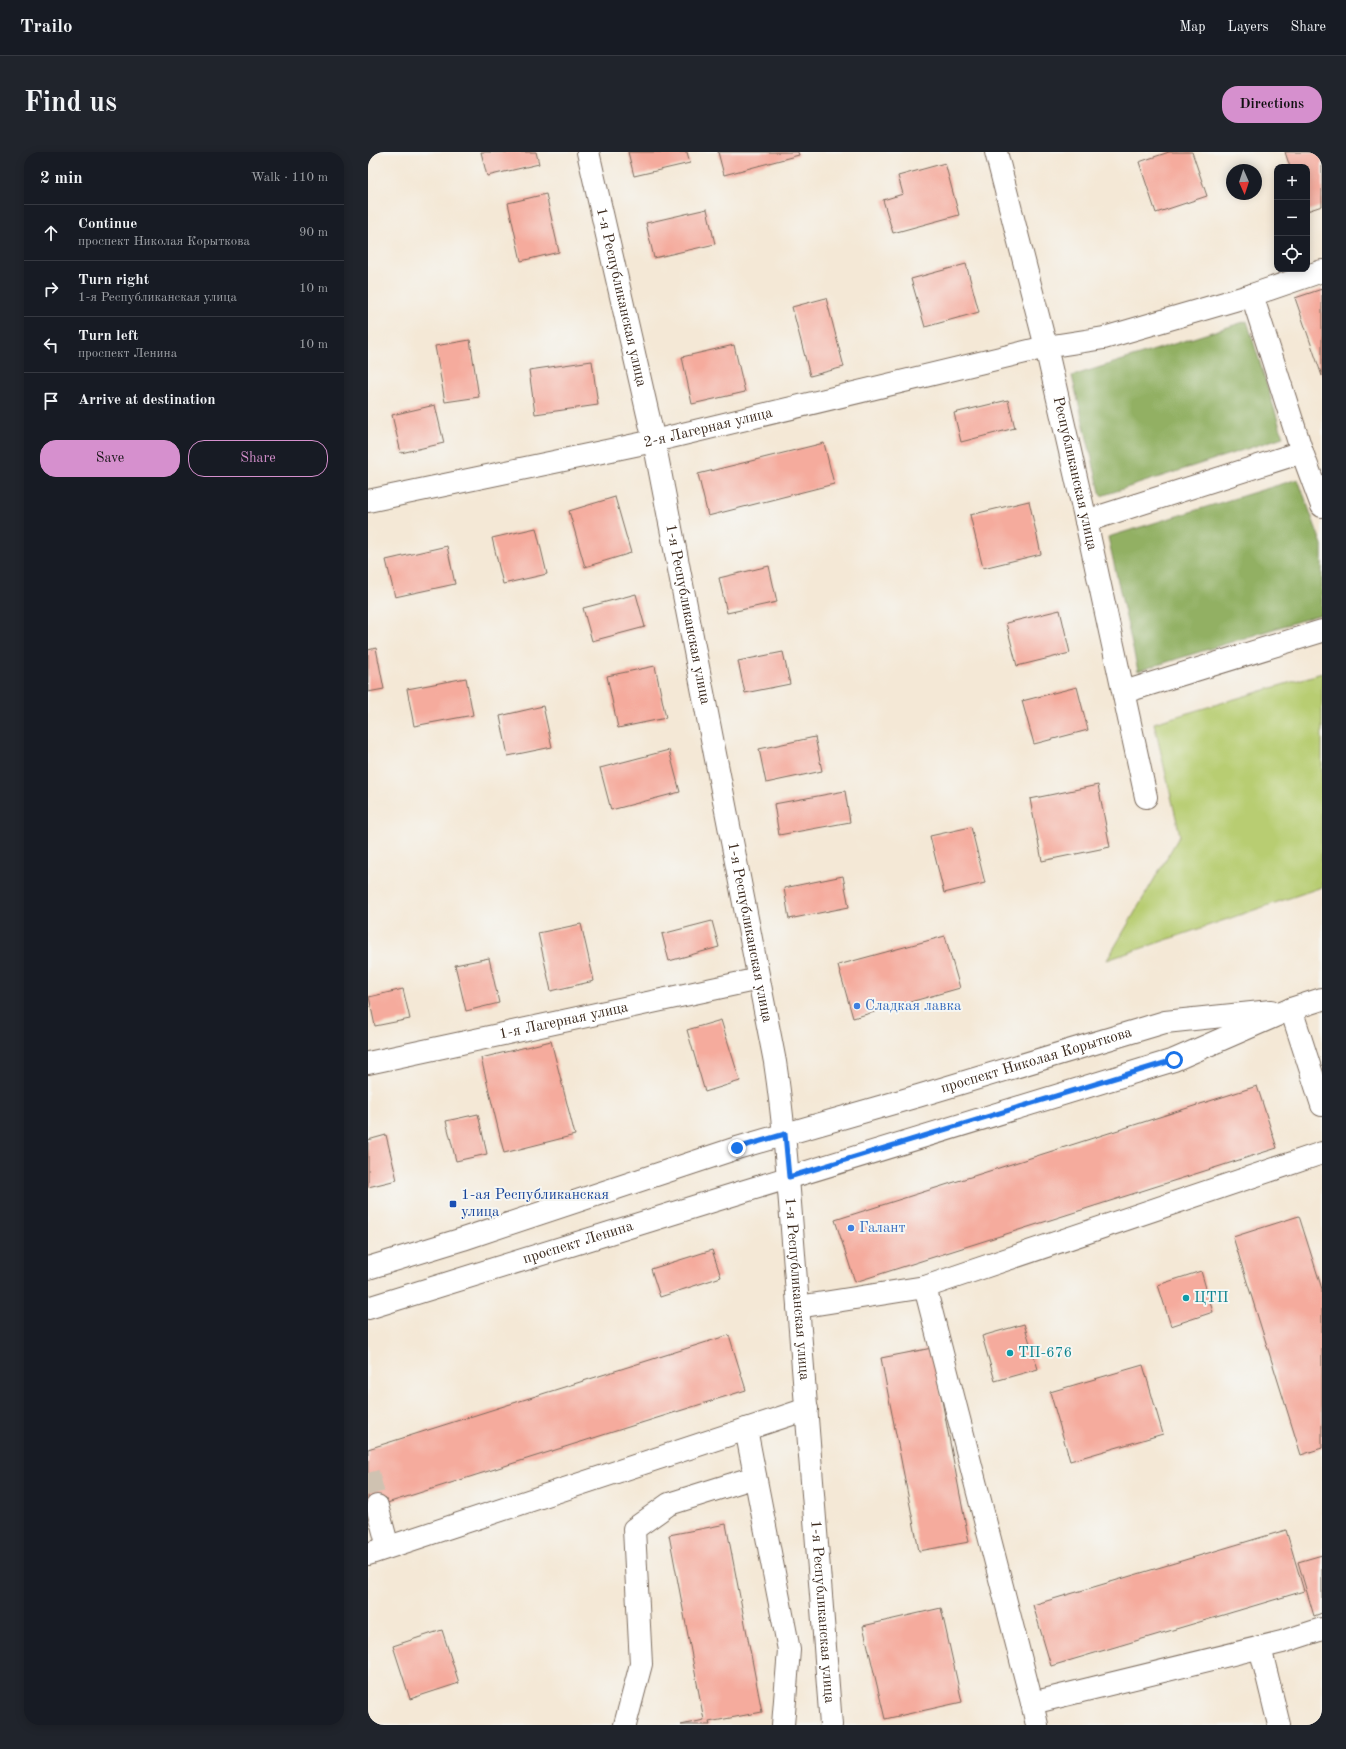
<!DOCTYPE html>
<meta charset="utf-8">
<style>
body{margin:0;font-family:"Old Standard TT",serif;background:#20242c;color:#f1f3f6}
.controls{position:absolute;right:12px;top:12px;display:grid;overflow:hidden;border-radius:8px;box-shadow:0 2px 10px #0003}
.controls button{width:36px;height:36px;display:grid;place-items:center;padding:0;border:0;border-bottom:1px solid #363941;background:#171b24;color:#f1f3f6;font:20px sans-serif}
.compass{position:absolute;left:858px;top:12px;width:36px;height:36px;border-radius:50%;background:#171b24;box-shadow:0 2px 10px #0003;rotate:177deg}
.stop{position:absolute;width:12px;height:12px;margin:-9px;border:3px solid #1a73e8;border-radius:50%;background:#fff}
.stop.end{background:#1a73e8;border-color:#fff;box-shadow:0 1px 4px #0008}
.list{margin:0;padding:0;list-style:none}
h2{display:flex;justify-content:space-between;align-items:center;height:52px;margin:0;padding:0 16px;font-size:17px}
h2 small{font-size:13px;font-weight:400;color:#9ea1a6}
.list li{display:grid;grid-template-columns:26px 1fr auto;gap:12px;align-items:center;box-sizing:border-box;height:56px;padding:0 16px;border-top:1px solid #363941}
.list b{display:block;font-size:15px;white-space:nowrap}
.list p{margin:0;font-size:13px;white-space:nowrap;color:#9ea1a6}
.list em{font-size:13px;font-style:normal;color:#9ea1a6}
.actions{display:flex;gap:8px;padding:12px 16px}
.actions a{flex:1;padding:9px 0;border:1px solid #d690ce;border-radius:16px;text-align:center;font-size:14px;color:#d690ce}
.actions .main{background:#d690ce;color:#111}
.icon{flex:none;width:22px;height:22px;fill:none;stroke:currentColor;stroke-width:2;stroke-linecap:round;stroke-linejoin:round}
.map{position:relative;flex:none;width:954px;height:1573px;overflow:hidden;border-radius:16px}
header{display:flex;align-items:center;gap:24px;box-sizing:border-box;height:56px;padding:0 20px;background:#171b24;border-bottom:1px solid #363941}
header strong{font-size:19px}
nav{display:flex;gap:22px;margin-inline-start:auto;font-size:14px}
.intro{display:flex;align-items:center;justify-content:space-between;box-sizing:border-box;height:96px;padding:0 24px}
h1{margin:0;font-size:28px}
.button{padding:10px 18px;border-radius:16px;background:#d690ce;color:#111;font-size:14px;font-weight:700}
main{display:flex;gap:24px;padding:0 24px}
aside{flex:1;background:#171b24;border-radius:16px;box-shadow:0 2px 10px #0003}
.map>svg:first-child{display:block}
.green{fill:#b8cd72;stroke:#7a7c48}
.forest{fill:#92b064;stroke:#666d41}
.building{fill:#f5ab9d}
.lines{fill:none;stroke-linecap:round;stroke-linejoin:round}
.minor-tunnel{stroke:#cfc2b1;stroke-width:22;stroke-dasharray:22 11;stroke-linecap:butt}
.minor-casing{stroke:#7c6c5e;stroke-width:24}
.major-casing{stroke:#7c6c5e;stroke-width:24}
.minor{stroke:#fff;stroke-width:22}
.major{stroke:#fff;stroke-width:22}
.route{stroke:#1a73e8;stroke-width:5}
.shop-dot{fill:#3f7fe0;stroke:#f6f6f2;stroke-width:1.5}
.transit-dot{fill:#1a4fb4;stroke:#f6f6f2;stroke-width:1.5}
.culture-dot{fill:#0f9aa8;stroke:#f6f6f2;stroke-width:1.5}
.labels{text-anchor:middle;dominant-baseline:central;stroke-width:4;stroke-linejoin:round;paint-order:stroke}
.street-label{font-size:15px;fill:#3b2a1e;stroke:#f6f6f2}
.shop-label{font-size:15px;fill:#366cbe;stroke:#f6f6f2;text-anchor:start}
.transit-label{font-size:15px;fill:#164399;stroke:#f6f6f2;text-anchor:start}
.culture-label{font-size:15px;fill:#0d838f;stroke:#f6f6f2;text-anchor:start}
</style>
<header>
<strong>Trailo</strong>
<nav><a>Map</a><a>Layers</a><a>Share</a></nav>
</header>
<div class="intro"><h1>Find us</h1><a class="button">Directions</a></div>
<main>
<aside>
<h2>2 min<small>Walk · 110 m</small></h2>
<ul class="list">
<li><svg class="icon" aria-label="ahead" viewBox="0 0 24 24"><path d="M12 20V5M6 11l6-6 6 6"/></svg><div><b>Continue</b><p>проспект Николая Корыткова</p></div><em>90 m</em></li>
<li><svg class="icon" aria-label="right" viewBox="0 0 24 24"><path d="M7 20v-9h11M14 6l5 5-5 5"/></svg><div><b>Turn right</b><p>1-я Республиканская улица</p></div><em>10 m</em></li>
<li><svg class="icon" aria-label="left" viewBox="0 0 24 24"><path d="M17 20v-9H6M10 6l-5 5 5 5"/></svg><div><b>Turn left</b><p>проспект Ленина</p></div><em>10 m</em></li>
<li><svg class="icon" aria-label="arrive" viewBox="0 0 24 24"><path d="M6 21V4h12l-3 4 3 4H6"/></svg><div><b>Arrive at destination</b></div></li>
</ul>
<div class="actions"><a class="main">Save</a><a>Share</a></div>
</aside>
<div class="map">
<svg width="954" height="1573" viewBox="0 0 954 1573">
<rect width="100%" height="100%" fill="#f6f6f2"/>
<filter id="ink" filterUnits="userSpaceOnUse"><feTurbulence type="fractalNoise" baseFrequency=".025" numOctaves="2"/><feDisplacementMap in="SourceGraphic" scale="8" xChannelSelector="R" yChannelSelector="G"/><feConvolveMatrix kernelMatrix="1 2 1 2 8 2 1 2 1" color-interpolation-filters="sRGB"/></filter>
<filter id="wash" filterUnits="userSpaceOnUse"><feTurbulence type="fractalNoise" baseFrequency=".012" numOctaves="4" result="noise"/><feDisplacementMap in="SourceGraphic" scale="16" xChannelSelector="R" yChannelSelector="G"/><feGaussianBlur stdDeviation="0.9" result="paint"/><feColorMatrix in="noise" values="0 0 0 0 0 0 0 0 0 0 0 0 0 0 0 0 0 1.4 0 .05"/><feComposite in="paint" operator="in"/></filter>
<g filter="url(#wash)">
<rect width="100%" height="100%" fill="#f4e8d6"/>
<!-- green -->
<polygon class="green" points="954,521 954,735 739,808 812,683 786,571"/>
<!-- forest -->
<g class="forest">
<polygon points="879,169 915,285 733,344 704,224"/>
<polygon points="930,327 954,393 954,462 770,519 740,385"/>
</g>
<g id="blocks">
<!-- building -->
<g class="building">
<polygon points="113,0 168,0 171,12 119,24"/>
<polygon points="260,0 319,0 322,11 266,24"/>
<polygon points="350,0 430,0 431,3 356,23"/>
<polygon points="801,0 824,0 839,44 788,61 771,10"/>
<polygon points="917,0 954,0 954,54 939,59 939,15 922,15"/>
<polygon points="577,11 591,63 525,81 515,48 535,42 530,24"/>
<polygon points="178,42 191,100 153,109 140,51"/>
<polygon points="339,57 347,92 286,106 278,71"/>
<polygon points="598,112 611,160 557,175 543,127"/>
<polygon points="954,137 954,224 927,146"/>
<polygon points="458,146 476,215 442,224 424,155"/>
<polygon points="102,188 111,245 77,250 67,194"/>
<polygon points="366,193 377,240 324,252 314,205"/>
<polygon points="224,209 230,253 167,262 161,218"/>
<polygon points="640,248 647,276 593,290 586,261"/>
<polygon points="67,253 76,291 33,301 24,263"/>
<polygon points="456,291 466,332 340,364 330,322"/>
<polygon points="247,345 263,401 217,415 201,359"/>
<polygon points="661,349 673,402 615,416 602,363"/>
<polygon points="168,376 179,422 135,432 124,386"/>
<polygon points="79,394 87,432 27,445 18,408"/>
<polygon points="401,414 409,450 359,461 351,426"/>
<polygon points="268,442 277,475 224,489 215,456"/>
<polygon points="692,458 702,501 649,514 638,471"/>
<polygon points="8,496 16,537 0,540 0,498"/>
<polygon points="415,500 422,532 377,541 370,509"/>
<polygon points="287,514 298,566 250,576 239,524"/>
<polygon points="98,526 105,563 46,574 39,537"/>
<polygon points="709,535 720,578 666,592 654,549"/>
<polygon points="175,554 184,595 140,604 132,564"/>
<polygon points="447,585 454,619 398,631 391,597"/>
<polygon points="301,598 312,640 243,658 232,616"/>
<polygon points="730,633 742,695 674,709 662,647"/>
<polygon points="477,639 482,670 411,683 406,652"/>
<polygon points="603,675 617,731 576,741 562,684"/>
<polygon points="475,724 481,755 421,767 416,736"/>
<polygon points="344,769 351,795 301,809 294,782"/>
<polygon points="213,772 226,829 183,839 170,781"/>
<polygon points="577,784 592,836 485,866 470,813"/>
<polygon points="121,806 131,851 98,859 87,813"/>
<polygon points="35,837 42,867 7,874 1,845"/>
<polygon points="353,868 372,929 337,940 319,878"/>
<polygon points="183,889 207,983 136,1001 113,906"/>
<polygon points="889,934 909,996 487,1130 467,1068"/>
<polygon points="110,962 119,1002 88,1009 78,969"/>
<polygon points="18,983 29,1028 0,1035 0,988"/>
<polygon points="931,1064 954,1137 954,1296 933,1303 865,1085"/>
<polygon points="344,1098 353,1125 292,1145 283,1117"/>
<polygon points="833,1119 845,1160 803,1174 790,1133"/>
<polygon points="656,1172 670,1217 627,1229 614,1184"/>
<polygon points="361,1183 378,1238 0,1357 0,1297"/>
<polygon points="564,1196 601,1390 551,1399 513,1206"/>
<polygon points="775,1213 795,1282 702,1309 682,1240"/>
<polygon points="358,1372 394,1560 341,1570 342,1573 313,1573 336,1568 301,1383"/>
<polygon points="918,1378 936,1439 683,1514 665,1453"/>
<polygon points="954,1403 954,1461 946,1464 930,1410"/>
<polygon points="573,1456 594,1550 517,1567 495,1474"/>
<polygon points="74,1478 91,1531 42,1547 25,1494"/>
</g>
</g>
</g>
<g filter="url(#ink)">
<use href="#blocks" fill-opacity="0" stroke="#7c6c5e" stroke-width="1"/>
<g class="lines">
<!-- minor-tunnel -->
<polyline class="minor-tunnel" points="0,1321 9,1354"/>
<defs>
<g id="minor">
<path id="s1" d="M220,0l66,289 121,621c12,80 16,161 23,243 12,140 22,280 33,420"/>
<path id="s2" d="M628,0l50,195 40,174 60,276"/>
<polyline points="884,143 934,300 954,354"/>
<path id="s3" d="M0,349l286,-60 392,-94 58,-9 148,-43 70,-24"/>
<polyline points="718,369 934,300"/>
<polyline points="756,540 954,479"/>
<polyline points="923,857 954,953"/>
<path id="s4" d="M0,911l391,-84"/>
<polyline points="557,1135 954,1001"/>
<polyline points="430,1155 557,1135 664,1551"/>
<polyline points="378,1277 421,1498 415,1573"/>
<polyline points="9,1354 20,1395"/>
<polyline points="0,1402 439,1257"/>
<polyline points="892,1495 911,1573"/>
<polyline points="257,1573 273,1512 266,1377 301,1352 387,1325"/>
<polyline points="669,1573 664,1551 914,1490 954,1477"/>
</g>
<g id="major">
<path id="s5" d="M0,1116l95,-29 274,-91 181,-52 247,-74 106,-11"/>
<path id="s6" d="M0,1156l377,-117 429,-131 117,-51 31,-10"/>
</g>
</defs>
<!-- minor casing -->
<use href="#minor" class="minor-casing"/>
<!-- major casing -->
<use href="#major" class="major-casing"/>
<!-- minor -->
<use href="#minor" class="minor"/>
<!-- major -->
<use href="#major" class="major"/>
</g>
</g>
<g class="lines" filter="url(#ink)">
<!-- route -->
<polyline class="route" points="369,996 417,982 421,1025 806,908"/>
</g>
<!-- markers -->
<g class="shop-dot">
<circle cx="489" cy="854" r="4"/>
<circle cx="483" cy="1076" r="4"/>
</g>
<rect class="transit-dot" x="81" y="1048" width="8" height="8" rx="2"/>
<g class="culture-dot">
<circle cx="818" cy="1146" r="4"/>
<circle cx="642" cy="1201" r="4"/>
</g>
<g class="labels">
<!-- street labels -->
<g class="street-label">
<text stroke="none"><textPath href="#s1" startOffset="149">1-я Республиканская улица</textPath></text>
<text stroke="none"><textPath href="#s3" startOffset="348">2-я Лагерная улица</textPath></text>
<text stroke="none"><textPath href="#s2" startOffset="331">Республиканская улица</textPath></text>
<text stroke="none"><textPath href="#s1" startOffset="473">1-я Республиканская улица</textPath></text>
<text stroke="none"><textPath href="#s1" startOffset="797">1-я Республиканская улица</textPath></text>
<text stroke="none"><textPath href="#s4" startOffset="200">1-я Лагерная улица</textPath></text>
<text stroke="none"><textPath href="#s5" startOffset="700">проспект Николая Корыткова</textPath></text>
<text stroke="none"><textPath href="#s6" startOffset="220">проспект Ленина</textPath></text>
<text stroke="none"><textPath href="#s1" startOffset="1157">1-я Республиканская улица</textPath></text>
<text stroke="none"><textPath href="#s1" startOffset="1481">1-я Республиканская улица</textPath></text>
</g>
<!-- shop labels -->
<g class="shop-label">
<text x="497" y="854">Сладкая лавка</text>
<text x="491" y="1076">Галант</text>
</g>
<!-- transit labels -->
<g class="transit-label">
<text x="93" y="1043">1-ая Республиканская<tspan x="93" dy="17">улица</tspan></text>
</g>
<!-- culture labels -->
<g class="culture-label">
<text x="826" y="1146">ЦТП</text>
<text x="650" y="1201">ТП-676</text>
</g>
</g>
</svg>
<div class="controls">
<button>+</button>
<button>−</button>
<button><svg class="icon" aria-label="locate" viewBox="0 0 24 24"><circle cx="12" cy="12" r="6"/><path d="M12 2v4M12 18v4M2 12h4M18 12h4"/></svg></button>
</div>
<svg class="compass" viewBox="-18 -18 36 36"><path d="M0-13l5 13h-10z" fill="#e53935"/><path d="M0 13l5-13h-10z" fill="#9ea1a6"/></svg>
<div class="stop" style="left:806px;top:908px"></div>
<div class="stop end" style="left:369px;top:996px"></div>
</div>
</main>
